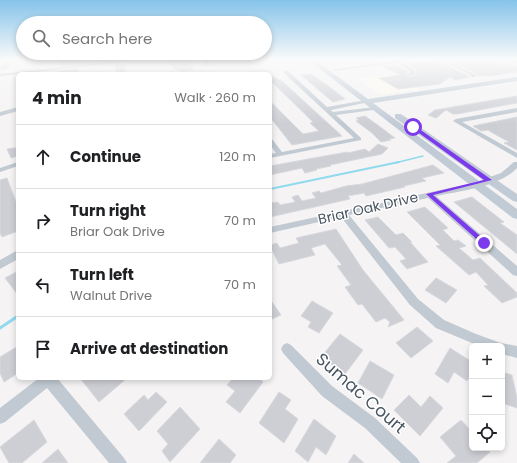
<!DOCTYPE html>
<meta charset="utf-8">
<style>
body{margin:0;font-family:Poppins,sans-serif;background:#f2f2f2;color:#202124}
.controls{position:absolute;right:12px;bottom:12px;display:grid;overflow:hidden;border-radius:6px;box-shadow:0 2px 6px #0003}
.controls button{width:36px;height:36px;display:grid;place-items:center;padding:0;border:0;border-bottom:1px solid #e0e0e0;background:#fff;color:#202124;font:20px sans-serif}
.stop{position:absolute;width:12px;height:12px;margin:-9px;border:3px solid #7c3aed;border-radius:50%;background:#fff}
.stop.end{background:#7c3aed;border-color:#fff;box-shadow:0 1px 4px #0008}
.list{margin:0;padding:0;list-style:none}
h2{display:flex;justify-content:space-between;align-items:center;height:52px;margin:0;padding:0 16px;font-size:17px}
h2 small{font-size:13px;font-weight:400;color:#757577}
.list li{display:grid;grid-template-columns:26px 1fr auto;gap:12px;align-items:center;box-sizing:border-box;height:64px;padding:0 16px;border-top:1px solid #e0e0e0}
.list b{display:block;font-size:15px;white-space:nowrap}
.list p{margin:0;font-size:13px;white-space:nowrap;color:#757577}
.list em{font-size:13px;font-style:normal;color:#757577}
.icon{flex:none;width:22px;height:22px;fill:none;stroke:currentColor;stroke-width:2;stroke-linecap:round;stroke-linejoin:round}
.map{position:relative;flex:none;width:517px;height:463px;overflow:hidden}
.search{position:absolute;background:#fff;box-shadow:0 2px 6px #0003;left:16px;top:16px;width:256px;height:44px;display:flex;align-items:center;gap:10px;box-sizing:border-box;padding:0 14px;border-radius:22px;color:#757577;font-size:15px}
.panel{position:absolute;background:#fff;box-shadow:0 2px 6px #0003;left:16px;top:72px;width:256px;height:308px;border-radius:6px}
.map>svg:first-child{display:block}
.commercial{fill:#fdf9ef}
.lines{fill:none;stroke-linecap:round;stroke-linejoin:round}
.stream-far2{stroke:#90daee;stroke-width:1.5}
.stream-far1{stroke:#90daee;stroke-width:2}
.stream{stroke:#90daee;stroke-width:3}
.building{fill:#cdcfd5;stroke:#d7d9de}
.street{fill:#c1cad2;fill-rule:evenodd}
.secondary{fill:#c1cbd6;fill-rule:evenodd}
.route{fill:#7c3aed}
.labels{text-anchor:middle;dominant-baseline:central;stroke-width:3;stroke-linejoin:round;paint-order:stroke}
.street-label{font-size:14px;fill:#4a5661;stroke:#fff}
.near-street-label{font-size:17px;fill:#4a5661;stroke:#fff}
</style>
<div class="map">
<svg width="517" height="463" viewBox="0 0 517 463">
<rect width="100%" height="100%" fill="#f5f3f3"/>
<!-- commercial -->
<polygon class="commercial" points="393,74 421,89 381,95 358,79"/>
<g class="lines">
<!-- stream-far2 -->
<polyline class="stream-far2" points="395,163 423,156"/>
<!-- stream-far1 -->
<polyline class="stream-far1" points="270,189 399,162"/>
<!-- stream -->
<polyline class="stream" points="0,328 18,316"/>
</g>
<!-- building -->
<g class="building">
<polygon points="5,59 12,59 7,69 0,70"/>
<polygon points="78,59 78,64 60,66 61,61"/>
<polygon points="187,59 194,70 181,72 180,70 176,70 167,61"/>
<polygon points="448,59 485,59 503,67 517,65 517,72 489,76 486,75 477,76 477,74"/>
<polygon points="437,60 470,77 455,80 450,77 440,84 398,89 379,78 400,75 383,66 396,65 409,72 406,74 408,77 416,75 417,73 415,68 407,63"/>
<polygon points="124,64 125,74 117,74 115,65"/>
<polygon points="78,69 78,74 59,74 59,71"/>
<polygon points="311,74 331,88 345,99 333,102 301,75"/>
<polygon points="270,75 282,81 342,136 292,145 270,117 270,101 303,134 319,131 310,123 313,122 270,80"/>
<polygon points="517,96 517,103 511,104 457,114 453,114 446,110 436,118 428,115 435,110"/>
<polygon points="365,116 379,126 395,138 389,139 391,140 381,142 372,133 356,121 359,120 356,118"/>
<polygon points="517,117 517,150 504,143 509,142 491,132 488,130 481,131 473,126"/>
<polygon points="378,144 388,148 382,154 330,165 331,166 316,169 317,170 305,173 302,168 270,175 270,166 347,152 348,153 365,149 369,152"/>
<polygon points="14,148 18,148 18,156 11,158 7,149"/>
<polygon points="433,165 444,173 422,178 426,181 404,186 405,187 366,196 364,193 348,196 350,199 270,217 270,203 278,202 280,205 295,202 292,197 298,195 302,201 316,198 312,193 319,191 321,193 346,186 362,184"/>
<polygon points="7,178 16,202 18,201 18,231 2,237 0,233 0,180"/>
<polygon points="472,197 504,222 500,223 517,235 517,254 454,202"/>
<polygon points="425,207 448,228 443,230 454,241 458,240 466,246 459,248 473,260 480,258 517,293 517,297 502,303 484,286 488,285 476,272 469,275 436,246 440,245 407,212"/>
<polygon points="378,217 396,235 403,233 412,242 410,242 428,262 407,269 400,261 406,259 395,247 389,248 365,220"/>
<polygon points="336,229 363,270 404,320 388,327 390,322 385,318 376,322 362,304 358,305 345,287 351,285 337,266 342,265 325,244 311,248 315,255 279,264 270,246 270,245 277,243 280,248 299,243 296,238"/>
<polygon points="18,271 18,295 5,278"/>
<polygon points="436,278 457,290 446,303 425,290"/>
<polygon points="270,299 281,315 270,320"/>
<polygon points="312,301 333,313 319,333 308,327 311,322 301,316"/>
<polygon points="417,327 433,341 411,358 396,343"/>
<polygon points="340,334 363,350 345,374 321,357"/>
<polygon points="18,346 18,373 4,382 0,373 0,357"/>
<polygon points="450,348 472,362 472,372 467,381 454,372 448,383 435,374"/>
<polygon points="370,361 394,375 382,399 358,383"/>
<polygon points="502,372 512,375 517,398 517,408 502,403"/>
<polygon points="80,378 127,378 99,402"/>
<polygon points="233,378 258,378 263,382 240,413 226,402 235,391 227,385"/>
<polygon points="156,392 167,402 139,431 124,414 144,395 148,400"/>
<polygon points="279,392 291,400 285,409 298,419 284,443 259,423"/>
<polygon points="409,395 421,407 430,396 443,408 420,436 394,410"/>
<polygon points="180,407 200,429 170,462 162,451 168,444 157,431"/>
<polygon points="314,419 336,436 326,455 316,447 308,462 295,451"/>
<polygon points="34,420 47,442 22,463 9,463 0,447"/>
<polygon points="461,420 472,432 472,448 487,448 490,452 477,463 447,463 456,456 440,437"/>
<polygon points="219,439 236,455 230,463 200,463"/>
<polygon points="58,449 68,463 42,463"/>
<polygon points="354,454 364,463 348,463"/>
</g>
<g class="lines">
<!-- street -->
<g class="street">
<polygon points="135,59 151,59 0,76 0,74"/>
<polygon points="203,59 207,59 210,66 206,66"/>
<polygon points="405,59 419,59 401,62 414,69 416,74 408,76 408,74 411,73 410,71 396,63 334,71 332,70"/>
<polygon points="438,59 444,59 476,75 475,77 471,77 471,75"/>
<polygon points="486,59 492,59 503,64 517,61 517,63 503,66"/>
<polygon points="284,71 288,71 327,107 366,100 369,102 331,110 333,112 375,107 375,109 373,110 336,115 361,138 361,140 270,158 270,154 276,153 270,145 270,138 272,139 282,152 354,138 284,73"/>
<polygon points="18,107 18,111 0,116 0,112"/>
<polygon points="517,108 517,112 462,122 517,153 517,158 453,121 456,119"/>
<polygon points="18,162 18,166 0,172 0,168"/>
<path d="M514,162h3v6c-18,19 -57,23 -81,28l81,70v10l-4,-1 -85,-77 -79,17 69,84 26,21 32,14 25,9 16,3v12l-15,-4v-8h-23l-43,-18 -26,-23 -69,-88 -71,16v-6l203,-44 28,-10z"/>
<polygon points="18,250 18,259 0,269 0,260"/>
<polygon points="287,343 291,345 332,386 375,418 417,458 420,463 401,463 365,428 322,396 283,353 281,349 283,345"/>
<polygon points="39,378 57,378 124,458 127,463 109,463 47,388 5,422 0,424 0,408"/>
</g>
<!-- secondary -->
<g class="secondary">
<polygon points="307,59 314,59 368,99 517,77 517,81 373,103 517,209 517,219 513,218"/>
<polygon points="395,114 401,114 517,194 517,202 513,201 395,118"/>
</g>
</g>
<!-- sky -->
<linearGradient id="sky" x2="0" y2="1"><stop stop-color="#85c3ea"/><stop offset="0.48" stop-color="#fafafa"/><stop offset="1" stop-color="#fafafa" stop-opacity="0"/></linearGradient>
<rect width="517" height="124" fill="url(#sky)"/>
<!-- route -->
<polygon class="route" points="412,126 415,126 492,180 433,195 486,241 486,244 482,244 426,194 484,180 412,128"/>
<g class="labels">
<!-- street labels -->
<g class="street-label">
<text transform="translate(368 208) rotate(-13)">Briar Oak Drive</text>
</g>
<!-- near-street labels -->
<g class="near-street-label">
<text transform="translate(361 393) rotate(41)">Sumac Court</text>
</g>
</g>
</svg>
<div class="controls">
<button>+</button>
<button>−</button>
<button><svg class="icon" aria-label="locate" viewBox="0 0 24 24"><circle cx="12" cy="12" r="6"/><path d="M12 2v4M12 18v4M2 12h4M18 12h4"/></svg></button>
</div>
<div class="stop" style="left:413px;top:127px"></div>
<div class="stop end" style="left:484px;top:243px"></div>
<div class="search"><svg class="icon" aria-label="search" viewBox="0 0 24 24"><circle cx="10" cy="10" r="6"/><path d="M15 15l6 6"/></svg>Search here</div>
<section class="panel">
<h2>4 min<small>Walk · 260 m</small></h2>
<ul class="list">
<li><svg class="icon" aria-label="ahead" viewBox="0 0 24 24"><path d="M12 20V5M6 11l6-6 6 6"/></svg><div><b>Continue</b></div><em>120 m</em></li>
<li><svg class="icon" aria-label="right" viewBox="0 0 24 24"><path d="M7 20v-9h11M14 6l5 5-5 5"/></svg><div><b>Turn right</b><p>Briar Oak Drive</p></div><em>70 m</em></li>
<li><svg class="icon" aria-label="left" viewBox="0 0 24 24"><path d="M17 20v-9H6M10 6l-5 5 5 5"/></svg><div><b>Turn left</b><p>Walnut Drive</p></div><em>70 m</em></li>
<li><svg class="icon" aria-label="arrive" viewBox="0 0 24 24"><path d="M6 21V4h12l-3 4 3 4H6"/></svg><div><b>Arrive at destination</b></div></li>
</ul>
</section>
</div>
